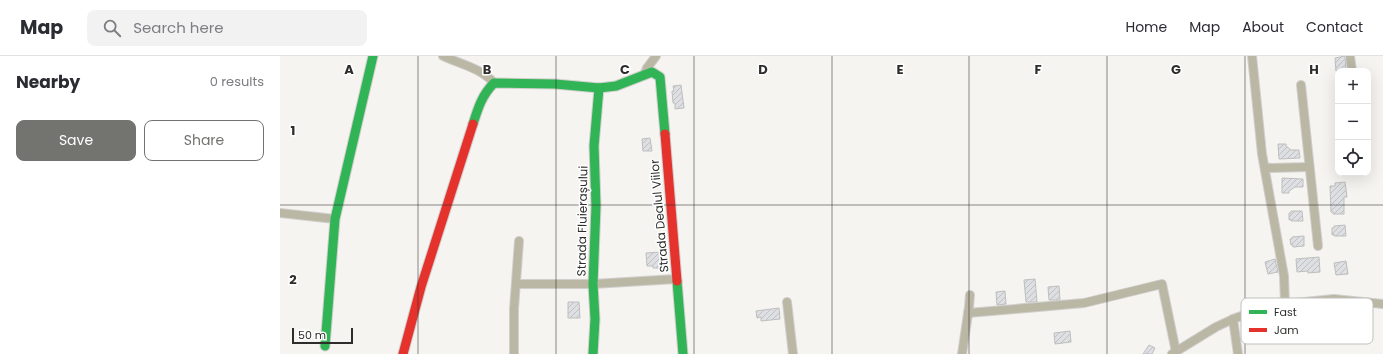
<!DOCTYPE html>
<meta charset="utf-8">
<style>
body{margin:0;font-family:Poppins,sans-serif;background:#f2f2f3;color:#2b2b33}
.controls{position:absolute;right:12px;top:12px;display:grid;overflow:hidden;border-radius:8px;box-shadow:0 4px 16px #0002}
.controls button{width:36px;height:36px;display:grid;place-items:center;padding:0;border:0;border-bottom:1px solid #e1e1e2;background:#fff;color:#2b2b33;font:20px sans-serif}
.scale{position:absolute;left:12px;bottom:10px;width:61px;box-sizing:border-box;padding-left:4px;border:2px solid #2d2d2b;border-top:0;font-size:11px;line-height:14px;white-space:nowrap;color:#2d2d2b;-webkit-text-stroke:3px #fff;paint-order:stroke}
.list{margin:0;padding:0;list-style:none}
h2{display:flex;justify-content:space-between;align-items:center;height:52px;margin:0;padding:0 16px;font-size:17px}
h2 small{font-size:13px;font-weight:400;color:#7c7c81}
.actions{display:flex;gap:8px;padding:12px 16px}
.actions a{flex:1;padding:9px 0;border:1px solid #737370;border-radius:8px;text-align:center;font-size:14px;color:#737370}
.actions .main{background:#737370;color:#fff}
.icon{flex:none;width:22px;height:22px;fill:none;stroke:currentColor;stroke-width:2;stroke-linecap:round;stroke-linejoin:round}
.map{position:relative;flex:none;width:1103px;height:298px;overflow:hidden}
header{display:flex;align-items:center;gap:24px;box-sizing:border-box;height:56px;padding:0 20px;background:#fff;border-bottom:1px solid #e1e1e2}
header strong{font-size:19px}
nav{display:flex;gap:22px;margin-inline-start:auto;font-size:14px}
.search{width:280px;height:36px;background:#f2f2f3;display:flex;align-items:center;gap:10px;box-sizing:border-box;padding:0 14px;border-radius:8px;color:#7c7c81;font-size:15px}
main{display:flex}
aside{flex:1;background:#fff}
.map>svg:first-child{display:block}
.building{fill:url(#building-hatch);stroke:#bdbebd}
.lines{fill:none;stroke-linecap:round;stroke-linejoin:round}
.street-casing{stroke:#d0cfcd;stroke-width:10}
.fast-casing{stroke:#d0cfcd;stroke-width:11}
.jam-casing{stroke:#d0cfcd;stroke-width:11}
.street{stroke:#bab7a5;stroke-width:8}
.fast{stroke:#30b455;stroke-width:9}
.jam{stroke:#e5322d;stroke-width:9}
.grid{fill:none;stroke:#2d2d2b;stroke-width:1;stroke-opacity:0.55}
.labels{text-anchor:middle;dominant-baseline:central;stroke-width:3;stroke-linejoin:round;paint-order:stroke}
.street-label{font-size:12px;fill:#2d2d2b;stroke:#fff}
.key{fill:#fff;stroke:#c0c0bf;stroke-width:1}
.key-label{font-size:11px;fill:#2d2d2b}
.grid-label{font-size:13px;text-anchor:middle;font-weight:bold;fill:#2d2d2b;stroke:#fff;stroke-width:3;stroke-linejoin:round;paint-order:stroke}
</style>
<header>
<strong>Map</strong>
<div class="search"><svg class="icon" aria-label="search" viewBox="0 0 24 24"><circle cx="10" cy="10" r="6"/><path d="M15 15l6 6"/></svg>Search here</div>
<nav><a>Home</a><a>Map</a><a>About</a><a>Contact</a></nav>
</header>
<main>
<aside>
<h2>Nearby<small>0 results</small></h2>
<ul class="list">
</ul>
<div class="actions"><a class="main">Save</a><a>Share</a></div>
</aside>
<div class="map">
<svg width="1103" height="298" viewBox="0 0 1103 298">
<defs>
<pattern id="building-hatch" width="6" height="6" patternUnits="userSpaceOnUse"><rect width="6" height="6" fill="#dedfe3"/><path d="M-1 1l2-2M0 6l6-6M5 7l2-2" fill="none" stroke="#bfc0c3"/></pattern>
</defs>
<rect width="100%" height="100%" fill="#f5f4f0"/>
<!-- building -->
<g class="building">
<polygon points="1065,0 1066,15 1056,15 1055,2"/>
<polygon points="401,29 404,52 395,53 395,47 393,47 392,35 394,35 393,30"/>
<polygon points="370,82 372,95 363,95 362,83"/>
<polygon points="998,88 1006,88 1006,90 1011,94 1019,94 1020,102 999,103"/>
<polygon points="1002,122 1023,123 1023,131 1015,131 1009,135 1009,137 1002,137"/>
<polygon points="1065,126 1067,141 1064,141 1064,158 1053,158 1053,156 1051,156 1050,130 1055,130 1055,127"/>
<polygon points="1011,155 1022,155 1023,165 1011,165 1011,163 1009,164 1009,157 1011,157"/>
<polygon points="1065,169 1066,180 1054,180 1054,178 1052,179 1052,172 1054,172 1054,170"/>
<polygon points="1024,180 1024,190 1013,191 1013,189 1011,189 1010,183 1012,183 1012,181"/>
<polygon points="381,196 382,208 380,208 380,212 373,212 373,210 367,210 366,197"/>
<polygon points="1039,201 1040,216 1028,217 1028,215 1017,216 1016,203"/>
<polygon points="995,203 998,216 988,218 985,206"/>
<polygon points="1066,205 1068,218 1056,219 1054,207"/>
<polygon points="755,223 757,246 746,246 744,224"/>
<polygon points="779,230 780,244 769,244 768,231"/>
<polygon points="725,235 726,248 717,249 716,236"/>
<polygon points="288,246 299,246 300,262 288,262"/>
<polygon points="499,252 500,263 481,265 481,261 477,262 476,255"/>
<polygon points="790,275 791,286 775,288 774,277"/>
<polygon points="869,289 875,292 872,298 863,298"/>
</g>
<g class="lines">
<defs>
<g id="street">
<path d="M163,0c17,8 38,12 51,27"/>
<polyline points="972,0 982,98 1004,220 1005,248"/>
<polyline points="1070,0 1072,15"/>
<polyline points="364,19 367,12 376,0"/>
<polyline points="1021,29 1038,190"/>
<polyline points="985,112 1029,111"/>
<polyline points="0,157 55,163"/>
<polyline points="236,228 313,228 396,223"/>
<polyline points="507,246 513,298"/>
<polyline points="688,257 804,247 882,228 896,296"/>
<polyline points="953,263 958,298"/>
<polyline points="234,298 234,253 239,185"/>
<polyline points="682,298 689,251 690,239"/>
<polyline points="892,298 936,271 953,263 975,255 1005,248 1054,243 1103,248"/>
</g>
<g id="fast">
<path d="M193,68c5,-16 9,-29 21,-41l61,1 44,4 17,-2 36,-14 8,5 5,57"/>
<polyline points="397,225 403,298"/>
<polyline points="45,290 55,163 93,0"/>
<polyline points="313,298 315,263 313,228 316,150 314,90 319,32"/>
</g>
<g id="jam">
<polyline points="385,78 397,225"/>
<polyline points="123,298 141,231 193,68"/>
</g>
</defs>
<!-- street casing -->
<use href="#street" class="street-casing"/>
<!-- fast casing -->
<use href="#fast" class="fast-casing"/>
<!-- jam casing -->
<use href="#jam" class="jam-casing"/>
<!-- street -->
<use href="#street" class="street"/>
<!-- fast -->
<use href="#fast" class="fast"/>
<!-- jam -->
<use href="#jam" class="jam"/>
</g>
<!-- grid -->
<path class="grid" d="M138,0v298M276,0v298M414,0v298M552,0v298M689,0v298M827,0v298M965,0v298M0,149h1103"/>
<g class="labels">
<!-- street labels -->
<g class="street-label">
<text transform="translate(379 160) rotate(-95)">Strada Dealul Viilor</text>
<text transform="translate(302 165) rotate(-89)">Strada Fluierașului</text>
</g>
</g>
<!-- legend -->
<rect x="961" y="242" width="132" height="46" rx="6" class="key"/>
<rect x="969" y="254" width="18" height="4" fill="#30b455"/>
<rect x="969" y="272" width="18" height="4" fill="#e5322d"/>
<g class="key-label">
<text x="994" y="260">Fast</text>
<text x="994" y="278">Jam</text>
</g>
<g class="grid-label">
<text x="69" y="18">A</text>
<text x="207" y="18">B</text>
<text x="345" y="18">C</text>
<text x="483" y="18">D</text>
<text x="620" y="18">E</text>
<text x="758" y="18">F</text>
<text x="896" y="18">G</text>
<text x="1034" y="18">H</text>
<text x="13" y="79">1</text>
<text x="13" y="228">2</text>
</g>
</svg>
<div class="controls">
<button>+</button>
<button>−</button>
<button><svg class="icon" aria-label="locate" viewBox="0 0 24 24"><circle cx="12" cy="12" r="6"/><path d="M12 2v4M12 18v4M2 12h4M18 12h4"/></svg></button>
</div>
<div class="scale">50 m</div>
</div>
</main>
